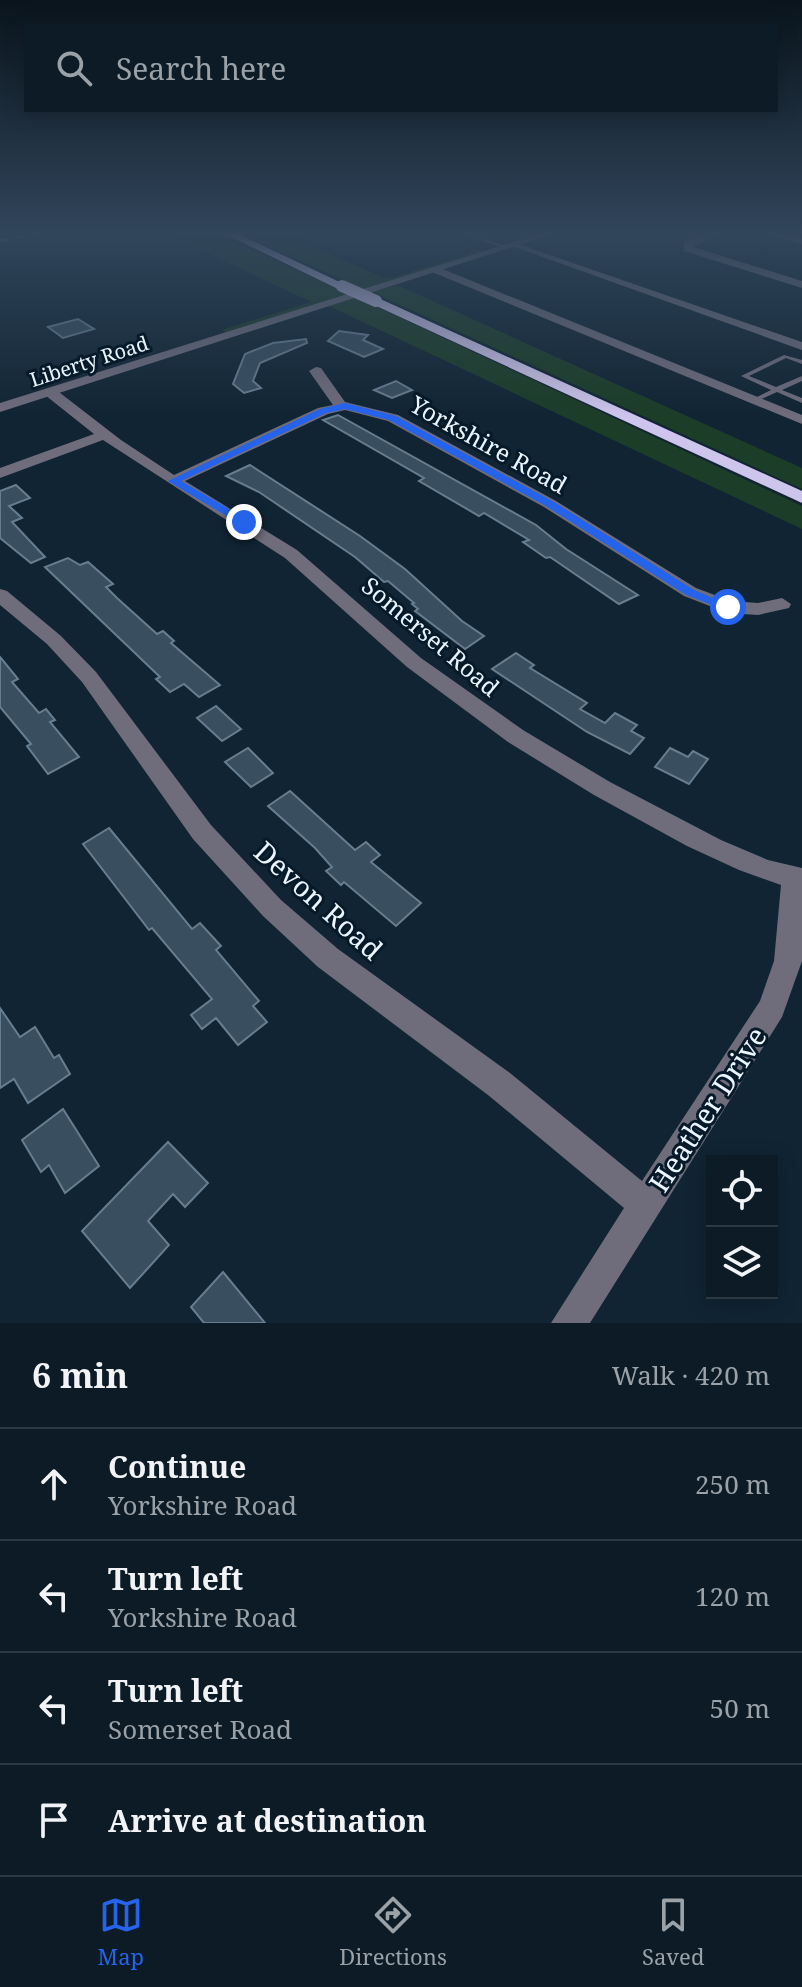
<!DOCTYPE html>
<meta charset="utf-8">
<style>
body{margin:0;font-family:"Noto Serif",serif;background:#15242e;color:#f1f3f6}
.controls{position:absolute;right:24px;bottom:24px;display:grid;overflow:hidden;border-radius:0px;box-shadow:0 4px 20px #0003}
.controls button{width:72px;height:72px;display:grid;place-items:center;padding:0;border:0;border-bottom:2px solid #2c3943;background:#0c1b26;color:#f1f3f6;font:40px sans-serif}
.stop{position:absolute;width:24px;height:24px;margin:-18px;border:6px solid #2563eb;border-radius:50%;background:#fff}
.stop.end{background:#2563eb;border-color:#fff;box-shadow:0 2px 8px #0008}
.list{margin:0;padding:0;list-style:none}
h2{display:flex;justify-content:space-between;align-items:center;height:104px;margin:0;padding:0 32px;font-size:34px}
h2 small{font-size:26px;font-weight:400;color:#9aa1a7}
.list li{display:grid;grid-template-columns:52px 1fr auto;gap:24px;align-items:center;box-sizing:border-box;height:112px;padding:0 32px;border-top:2px solid #2c3943}
.list b{display:block;font-size:30px;white-space:nowrap}
.list p{margin:0;font-size:26px;white-space:nowrap;color:#9aa1a7}
.list em{font-size:26px;font-style:normal;color:#9aa1a7}
.icon{flex:none;width:44px;height:44px;fill:none;stroke:currentColor;stroke-width:2;stroke-linecap:round;stroke-linejoin:round}
.map{position:relative;flex:none;width:802px;height:1323px;overflow:hidden}
.search{position:absolute;background:#0c1b26;box-shadow:0 4px 20px #0003;left:24px;right:24px;top:24px;height:88px;display:flex;align-items:center;gap:20px;box-sizing:border-box;padding:0 28px;border-radius:0px;color:#9aa1a7;font-size:30px}
.sheet{height:552px;background:#0c1b26}
nav{display:flex;justify-content:space-around;align-items:center;box-sizing:border-box;height:112px;border-top:2px solid #2c3943;background:#0c1b26;font-size:22px;color:#9aa1a7}
nav a{display:grid;justify-items:center;gap:4px}
nav .on{color:#2563eb}
.map>svg:first-child{display:block}
.green{fill:#1c3d27}
.building{fill:#394e5f;stroke:#677e90;stroke-width:2}
.lines{fill:none;stroke-linecap:round;stroke-linejoin:round}
.service{fill:#6f6c7c;fill-rule:evenodd}
.minor{fill:#6f6c7c;fill-rule:evenodd}
.tertiary{fill:#6f6c7c;fill-rule:evenodd}
.trunk{fill:#cec5ec;fill-rule:evenodd}
.rail{stroke:#82919d;stroke-width:3;stroke-dasharray:8 8;stroke-linecap:butt}
.trunk-bridge{stroke:#cec5ec;stroke-width:12}
.route{fill:#2563eb}
.labels{text-anchor:middle;dominant-baseline:central;stroke-width:6;stroke-linejoin:round;paint-order:stroke}
.far-street-label{font-size:20px;fill:#ebf5fe;stroke:#071a29}
.street-label{font-size:24px;fill:#ebf5fe;stroke:#071a29}
.near-street-label{font-size:28px;fill:#ebf5fe;stroke:#071a29}
</style>
<div class="map">
<svg width="802" height="1323" viewBox="0 0 802 1323">
<rect width="100%" height="100%" fill="#102433"/>
<!-- green -->
<g class="green">
<polygon points="163,232 213,232 349,294 226,332 222,330 311,302"/>
<polygon points="237,232 282,232 381,277 394,277 470,253 472,250 460,243 484,252 365,290"/>
<polygon points="397,285 802,468 802,489 372,292"/>
<polygon points="356,297 802,506 802,529 329,306"/>
</g>
<!-- building -->
<g class="building">
<polygon points="78,319 94,329 63,338 48,327"/>
<polygon points="339,331 368,335 363,340 383,349 364,357 328,341"/>
<polygon points="306,339 307,343 260,363 253,381 261,388 244,393 233,384 245,354 273,343"/>
<polygon points="396,381 412,390 392,398 374,390"/>
<polygon points="338,415 536,525 566,549 638,595 619,604 550,557 546,558 523,542 529,540 484,513 479,516 419,481 424,478 323,420"/>
<polygon points="250,465 360,536 405,569 462,621 484,636 465,649 415,611 418,609 412,604 414,603 388,581 384,582 355,557 259,492 226,476"/>
<polygon points="16,485 30,498 9,506 22,518 12,522 45,557 31,563 0,538 0,491"/>
<polygon points="68,558 80,565 88,562 113,584 106,587 117,598 157,634 163,631 174,641 171,643 220,685 199,697 184,684 170,692 156,679 160,677 45,567"/>
<polygon points="516,653 534,665 530,668 587,703 580,709 605,723 615,713 637,725 631,731 644,738 630,754 587,732 492,669"/>
<polygon points="0,657 18,679 12,682 39,713 46,709 55,720 50,722 79,757 48,774 27,746 31,744 0,707"/>
<polygon points="216,706 241,729 222,741 197,718"/>
<polygon points="248,748 273,773 251,787 225,762"/>
<polygon points="670,748 688,757 693,751 708,759 689,784 655,767"/>
<polygon points="290,791 355,850 366,842 380,855 371,862 421,903 396,926 344,882 341,885 326,871 332,867 315,848 268,806"/>
<polygon points="109,828 192,929 200,923 221,946 216,950 259,1001 253,1006 267,1022 238,1045 216,1018 202,1029 191,1015 212,999 152,928 149,930 83,844"/>
<polygon points="0,1008 20,1037 35,1027 54,1058 59,1055 70,1074 28,1103 14,1079 0,1088"/>
<polygon points="63,1109 99,1166 65,1193 49,1165 41,1172 22,1140"/>
<polygon points="168,1142 208,1183 185,1207 173,1194 148,1221 169,1245 130,1288 82,1231"/>
<polygon points="223,1272 265,1323 204,1323 191,1307"/>
</g>
<g class="lines">
<!-- service -->
<g class="service">
<polygon points="456,232 462,232 509,247 504,248"/>
<polygon points="784,355 802,360 802,364 786,358 749,376 776,387 802,376 802,381 782,390 802,398 802,403 777,392 757,401 753,401 753,399 771,390 741,376"/>
</g>
<!-- minor -->
<g class="minor">
<polygon points="709,232 721,232 693,247 802,281 802,288 684,251 684,242"/>
<polygon points="762,232 777,232 802,238 802,244"/>
<polygon points="512,242 802,342 802,350 512,246"/>
<polygon points="432,268 440,268 802,415 802,424 432,272"/>
<polygon points="316,367 321,368 345,402 398,415 556,501 696,588 731,601 758,603 782,598 791,604 789,608 758,615 728,613 684,596 544,507 388,421 345,410 328,414 185,481 297,550 421,658 523,730 610,782 721,840 768,860 802,868 802,961 782,1017 590,1323 551,1323 624,1208 488,1095 318,967 263,916 193,839 82,682 47,644 0,605 0,589 7,591 61,636 96,672 211,825 281,900 338,949 510,1073 642,1181 760,1001 774,961 781,885 739,870 687,846 594,795 508,742 407,667 285,558 103,440 0,478 0,468 94,434 45,395 45,389 55,389 121,440 174,475 318,408 333,405 309,371"/>
</g>
<!-- tertiary -->
<polygon class="tertiary" points="545,232 559,232 0,412 0,403"/>
<!-- trunk -->
<g class="trunk">
<polygon points="221,232 234,232 348,286 338,289"/>
<polygon points="376,297 802,491 802,503 372,304 372,298"/>
</g>
<!-- rail -->
<polyline class="rail" points="0,241 41,232"/>
<!-- trunk-bridge -->
<polyline class="trunk-bridge" points="342,286 376,301"/>
</g>
<!-- sky -->
<linearGradient id="sky" x2="0" y2="1"><stop stop-color="#09141c"/><stop offset="0.56" stop-color="#31455b"/><stop offset="1" stop-color="#31455b" stop-opacity="0"/></linearGradient>
<rect width="802" height="417" fill="url(#sky)"/>
<!-- route -->
<polygon class="route" points="345,403 396,416 554,502 694,590 734,607 728,611 686,595 546,506 389,420 345,409 326,413 181,481 248,520 248,524 240,524 168,481 320,409"/>
<g class="labels">
<!-- far-street labels -->
<g class="far-street-label">
<text transform="translate(89 361) rotate(-18)">Liberty Road</text>
</g>
<!-- street labels -->
<g class="street-label">
<text transform="translate(489 444) rotate(29)">Yorkshire Road</text>
<text transform="translate(431 636) rotate(40)">Somerset Road</text>
</g>
<!-- near-street labels -->
<g class="near-street-label">
<text transform="translate(319 900) rotate(42)">Devon Road</text>
<text transform="translate(707 1109) rotate(-57)">Heather Drive</text>
</g>
</g>
</svg>
<div class="controls">
<button><svg class="icon" aria-label="locate" viewBox="0 0 24 24"><circle cx="12" cy="12" r="6"/><path d="M12 2v4M12 18v4M2 12h4M18 12h4"/></svg></button>
<button><svg class="icon" aria-label="layers" viewBox="0 0 24 24"><path d="M12 4l9 5-9 5-9-5zM3 14l9 5 9-5"/></svg></button>
</div>
<div class="stop" style="left:728px;top:607px"></div>
<div class="stop end" style="left:244px;top:522px"></div>
<div class="search"><svg class="icon" aria-label="search" viewBox="0 0 24 24"><circle cx="10" cy="10" r="6"/><path d="M15 15l6 6"/></svg>Search here</div>
</div>
<section class="sheet">
<h2>6 min<small>Walk · 420 m</small></h2>
<ul class="list">
<li><svg class="icon" aria-label="ahead" viewBox="0 0 24 24"><path d="M12 20V5M6 11l6-6 6 6"/></svg><div><b>Continue</b><p>Yorkshire Road</p></div><em>250 m</em></li>
<li><svg class="icon" aria-label="left" viewBox="0 0 24 24"><path d="M17 20v-9H6M10 6l-5 5 5 5"/></svg><div><b>Turn left</b><p>Yorkshire Road</p></div><em>120 m</em></li>
<li><svg class="icon" aria-label="left" viewBox="0 0 24 24"><path d="M17 20v-9H6M10 6l-5 5 5 5"/></svg><div><b>Turn left</b><p>Somerset Road</p></div><em>50 m</em></li>
<li><svg class="icon" aria-label="arrive" viewBox="0 0 24 24"><path d="M6 21V4h12l-3 4 3 4H6"/></svg><div><b>Arrive at destination</b></div></li>
</ul>
</section>
<nav>
<a class="on"><svg class="icon" aria-label="map" viewBox="0 0 24 24"><path d="M3 6l6-2 6 2 6-2v14l-6 2-6-2-6 2zM9 4v14M15 6v14"/></svg>Map</a>
<a><svg class="icon" aria-label="directions" viewBox="0 0 24 24"><path d="M12 3l9 9-9 9-9-9zM9 14v-3h6M13 9l2 2-2 2"/></svg>Directions</a>
<a><svg class="icon" aria-label="saved" viewBox="0 0 24 24"><path d="M7 4h10v16l-5-4-5 4z"/></svg>Saved</a>
</nav>
